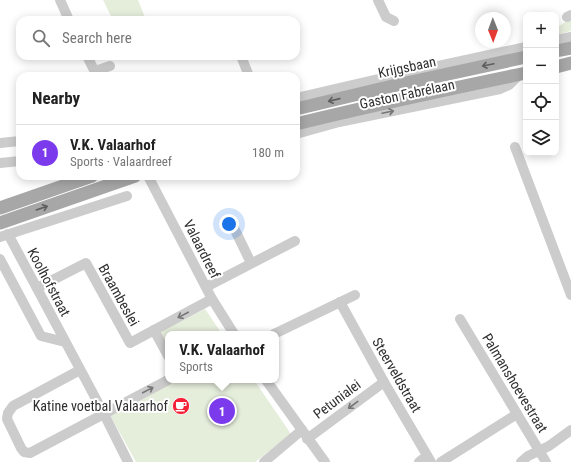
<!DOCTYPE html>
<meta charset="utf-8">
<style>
body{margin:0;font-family:"Roboto Condensed",sans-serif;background:#f2f2f2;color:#222}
.controls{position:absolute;right:12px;top:12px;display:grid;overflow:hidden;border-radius:8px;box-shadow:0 2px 10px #0003}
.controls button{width:36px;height:36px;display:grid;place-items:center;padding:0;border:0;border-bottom:1px solid #e0e0e0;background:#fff;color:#222;font:20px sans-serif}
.compass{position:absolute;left:475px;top:12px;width:36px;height:36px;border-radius:50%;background:#fff;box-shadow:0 2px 10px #0003;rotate:179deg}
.you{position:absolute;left:229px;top:224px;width:14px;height:14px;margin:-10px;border:3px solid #fff;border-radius:50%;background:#1a73e8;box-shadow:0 0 0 6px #1a73e833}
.badge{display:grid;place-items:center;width:26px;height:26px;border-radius:50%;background:#7c3aed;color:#fff;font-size:13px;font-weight:700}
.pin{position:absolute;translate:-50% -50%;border:2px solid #fff;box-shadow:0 1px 4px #0006}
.popup{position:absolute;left:165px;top:331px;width:114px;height:52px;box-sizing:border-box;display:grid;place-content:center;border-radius:8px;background:#fff;filter:drop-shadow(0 1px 3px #0005);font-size:13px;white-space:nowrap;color:#767676}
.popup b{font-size:15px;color:#222}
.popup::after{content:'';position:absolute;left:50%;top:100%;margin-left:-8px;border:8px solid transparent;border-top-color:#fff}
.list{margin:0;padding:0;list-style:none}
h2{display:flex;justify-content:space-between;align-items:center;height:52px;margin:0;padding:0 16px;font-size:17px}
h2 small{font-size:13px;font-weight:400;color:#767676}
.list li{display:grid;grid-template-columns:26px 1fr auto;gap:12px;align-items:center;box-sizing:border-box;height:56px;padding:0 16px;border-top:1px solid #e0e0e0}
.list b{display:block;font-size:15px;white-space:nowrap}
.list p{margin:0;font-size:13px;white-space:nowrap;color:#767676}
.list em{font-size:13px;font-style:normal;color:#767676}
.icon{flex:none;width:22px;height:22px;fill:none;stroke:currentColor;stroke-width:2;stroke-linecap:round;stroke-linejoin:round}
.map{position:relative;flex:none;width:571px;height:462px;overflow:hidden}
.search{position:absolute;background:#fff;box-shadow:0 2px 10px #0003;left:16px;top:16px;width:284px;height:44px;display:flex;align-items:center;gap:10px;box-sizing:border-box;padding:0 14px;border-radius:12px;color:#767676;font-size:15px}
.panel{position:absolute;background:#fff;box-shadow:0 2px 10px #0003;left:16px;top:72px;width:284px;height:108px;border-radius:12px}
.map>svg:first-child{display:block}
.green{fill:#e5eddb}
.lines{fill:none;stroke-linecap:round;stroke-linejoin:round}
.minor{stroke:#ccc;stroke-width:10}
.major{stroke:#a7a7a7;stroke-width:13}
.oneway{stroke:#5f5f5f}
.oneway2{stroke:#767676}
.labels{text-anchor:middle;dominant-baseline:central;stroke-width:4;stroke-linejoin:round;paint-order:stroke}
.street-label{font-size:14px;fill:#2f2f2f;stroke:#fff}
.poi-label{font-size:14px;fill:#2f2f2f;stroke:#fff;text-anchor:end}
</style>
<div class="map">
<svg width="571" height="462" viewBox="0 0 571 462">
<rect width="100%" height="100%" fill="#fff"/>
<!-- green -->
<g class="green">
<polygon points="103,0 138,0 146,20 113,20"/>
<polygon points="571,18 571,31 559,34 558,27"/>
<polygon points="205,309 222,334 168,334 168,347 160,332"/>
<polygon points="178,380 254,380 291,434 255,462 136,462 110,415"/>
</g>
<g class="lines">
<!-- minor -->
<g class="minor">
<polyline points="60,0 69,20"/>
<polyline points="378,0 386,17 394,21"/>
<polyline points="567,17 571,15"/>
<polyline points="556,40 571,37"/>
<polyline points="87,56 97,76"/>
<polyline points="241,56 249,76"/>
<polyline points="95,71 110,66"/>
<polyline points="296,98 391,76 526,47"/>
<polyline points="296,134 339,122 500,89 509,85 520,74"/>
<polyline points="0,143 20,141"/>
<polyline points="515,147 571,295"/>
<polyline points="0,163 20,161"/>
<polyline points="65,176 72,180 80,181"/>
<polyline points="148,176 212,299 234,334"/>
<polyline points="235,230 251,263"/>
<polyline points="8,234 104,414 128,462"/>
<polyline points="0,237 127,196"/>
<polyline points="0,259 41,336 65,342"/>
<polyline points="206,287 295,241"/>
<polyline points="37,288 86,263 130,343 212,299"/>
<polyline points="340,302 384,382 431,462"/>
<polyline points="460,319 546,462"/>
<polyline points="154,330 168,356"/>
<polyline points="274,334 355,295"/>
<polyline points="80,370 13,406 8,413 7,419 21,448 24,452 30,453 168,380"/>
<polyline points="266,380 325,462"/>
<polyline points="307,439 384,382"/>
<polyline points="264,462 302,430"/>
<polyline points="419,462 427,456"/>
<polyline points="441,462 517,414"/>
<polyline points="521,462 528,456 549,446 571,430"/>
</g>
<!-- major -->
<g class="major">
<polyline points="556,51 571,48"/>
<polyline points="556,67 571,63"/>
<polyline points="296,109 388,87 526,57"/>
<path d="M296,124c76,-19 153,-35 230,-51"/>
<polyline points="0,208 92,176"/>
<polyline points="0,223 135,176"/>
</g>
</g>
<!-- one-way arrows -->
<defs><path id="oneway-shaft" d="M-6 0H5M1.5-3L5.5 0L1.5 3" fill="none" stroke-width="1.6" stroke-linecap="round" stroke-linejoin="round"/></defs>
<g class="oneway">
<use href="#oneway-shaft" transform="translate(488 65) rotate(168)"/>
<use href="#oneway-shaft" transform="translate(334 100) rotate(167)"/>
<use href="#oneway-shaft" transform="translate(42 208) rotate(-19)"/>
</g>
<g class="oneway2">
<use href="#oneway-shaft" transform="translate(388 112) rotate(-12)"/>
<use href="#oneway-shaft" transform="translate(183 315) rotate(152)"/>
<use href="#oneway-shaft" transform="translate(148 390) rotate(-28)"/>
<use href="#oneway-shaft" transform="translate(353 405) rotate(143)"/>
</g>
<!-- icons -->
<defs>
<symbol id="cafe-disc" viewBox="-11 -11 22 22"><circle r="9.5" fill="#f52137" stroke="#fff"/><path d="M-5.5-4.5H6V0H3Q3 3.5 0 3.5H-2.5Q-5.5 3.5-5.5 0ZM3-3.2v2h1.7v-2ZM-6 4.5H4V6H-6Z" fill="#fff"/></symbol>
</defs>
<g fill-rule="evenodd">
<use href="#cafe-disc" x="171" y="396" width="20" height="20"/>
</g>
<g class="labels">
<!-- street labels -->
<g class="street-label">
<text transform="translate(407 67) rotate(-12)">Krijgsbaan</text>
<text transform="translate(407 94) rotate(-12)">Gaston Fabrélaan</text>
<text transform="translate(202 249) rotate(63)">Valaardreef</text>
<text transform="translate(49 282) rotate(62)">Koolhofstraat</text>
<text transform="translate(119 295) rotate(61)">Braambeslei</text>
<text transform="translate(397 375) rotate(60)">Steerveldstraat</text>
<text transform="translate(515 383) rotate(59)">Palmanshoevestraat</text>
<text transform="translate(337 399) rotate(-37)">Petunialei</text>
</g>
<!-- poi labels -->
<g class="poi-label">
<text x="168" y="406">Katine voetbal Valaarhof</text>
</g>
</g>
</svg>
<div class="controls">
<button>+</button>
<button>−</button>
<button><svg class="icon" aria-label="locate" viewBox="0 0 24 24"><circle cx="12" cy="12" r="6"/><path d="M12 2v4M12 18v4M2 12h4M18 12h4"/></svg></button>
<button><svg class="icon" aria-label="layers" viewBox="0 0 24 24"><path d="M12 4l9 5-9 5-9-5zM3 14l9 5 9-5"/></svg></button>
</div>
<svg class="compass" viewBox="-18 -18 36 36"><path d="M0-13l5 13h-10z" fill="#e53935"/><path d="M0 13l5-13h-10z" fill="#767676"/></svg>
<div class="you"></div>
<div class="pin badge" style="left:222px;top:411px">1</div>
<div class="popup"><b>V.K. Valaarhof</b>Sports</div>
<div class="search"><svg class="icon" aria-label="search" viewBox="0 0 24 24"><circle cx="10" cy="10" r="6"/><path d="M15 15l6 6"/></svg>Search here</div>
<section class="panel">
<h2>Nearby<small></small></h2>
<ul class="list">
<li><span class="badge">1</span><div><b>V.K. Valaarhof</b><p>Sports · Valaardreef</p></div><em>180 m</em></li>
</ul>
</section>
</div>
